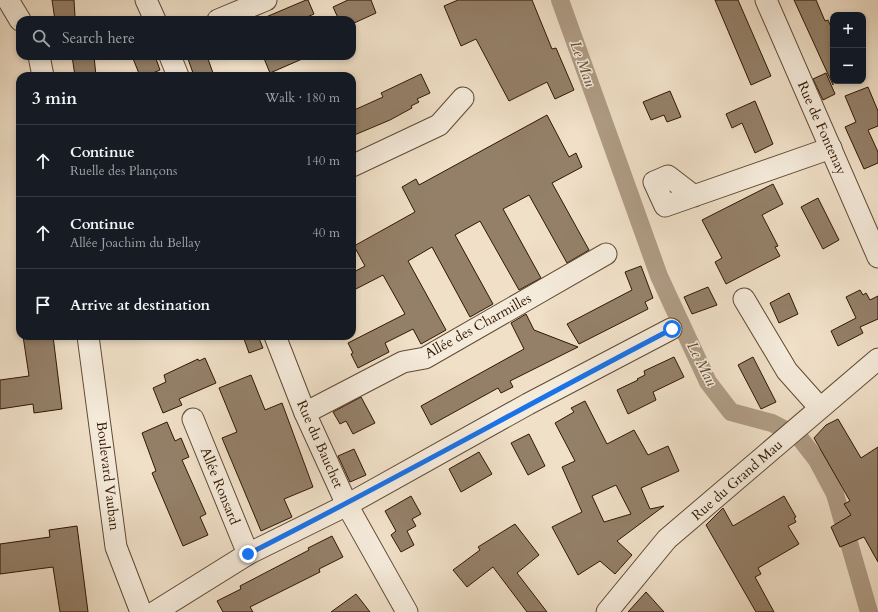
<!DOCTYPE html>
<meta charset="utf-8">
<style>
body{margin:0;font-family:Cardo,serif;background:#20242c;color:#f1f3f6}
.controls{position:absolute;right:12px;top:12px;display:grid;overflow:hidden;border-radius:8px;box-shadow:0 2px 6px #0003}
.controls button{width:36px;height:36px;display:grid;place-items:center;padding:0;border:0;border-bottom:1px solid #363941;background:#171b24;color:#f1f3f6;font:20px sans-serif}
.stop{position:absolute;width:12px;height:12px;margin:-9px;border:3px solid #1a73e8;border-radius:50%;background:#fff}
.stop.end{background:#1a73e8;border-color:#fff;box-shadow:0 1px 4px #0008}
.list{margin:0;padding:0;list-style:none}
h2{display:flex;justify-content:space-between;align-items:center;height:52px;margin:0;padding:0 16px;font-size:17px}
h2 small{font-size:13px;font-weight:400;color:#9ea1a6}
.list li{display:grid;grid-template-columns:26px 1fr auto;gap:12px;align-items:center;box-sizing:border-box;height:72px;padding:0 16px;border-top:1px solid #363941}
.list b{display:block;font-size:15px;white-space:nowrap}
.list p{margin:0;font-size:13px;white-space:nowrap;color:#9ea1a6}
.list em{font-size:13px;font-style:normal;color:#9ea1a6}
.icon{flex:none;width:22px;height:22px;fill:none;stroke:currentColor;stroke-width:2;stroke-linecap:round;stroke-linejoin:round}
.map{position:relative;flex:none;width:878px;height:612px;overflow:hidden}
.search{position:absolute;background:#171b24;box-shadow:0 2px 6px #0003;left:16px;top:16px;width:340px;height:44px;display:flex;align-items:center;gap:10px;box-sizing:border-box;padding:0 14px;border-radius:12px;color:#9ea1a6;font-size:15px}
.panel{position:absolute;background:#171b24;box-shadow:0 2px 6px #0003;left:16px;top:72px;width:340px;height:268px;border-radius:12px}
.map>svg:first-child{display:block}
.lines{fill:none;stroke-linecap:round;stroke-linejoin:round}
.canal{stroke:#af9c85;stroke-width:18}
.building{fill:#948069;stroke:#301702;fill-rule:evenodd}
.street-casing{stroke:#604934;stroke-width:23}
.street{stroke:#f5ebdb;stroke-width:21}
.route{stroke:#1a73e8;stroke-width:5}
.labels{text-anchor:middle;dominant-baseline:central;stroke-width:3;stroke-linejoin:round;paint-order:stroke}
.street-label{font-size:14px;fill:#301702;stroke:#f5ebdb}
.water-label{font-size:15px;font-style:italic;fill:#634c36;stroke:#f5ebdb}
</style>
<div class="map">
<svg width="878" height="612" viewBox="0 0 878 612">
<rect width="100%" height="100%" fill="#f0e0c8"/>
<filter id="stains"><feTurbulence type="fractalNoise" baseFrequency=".005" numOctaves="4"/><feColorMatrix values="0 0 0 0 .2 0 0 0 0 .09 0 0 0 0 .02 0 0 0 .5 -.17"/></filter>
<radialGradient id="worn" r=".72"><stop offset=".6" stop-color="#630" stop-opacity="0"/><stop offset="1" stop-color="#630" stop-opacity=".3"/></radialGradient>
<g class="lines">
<!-- canal -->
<polyline class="canal" points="560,0 659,276 708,382 731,412 772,423 799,437 817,460 835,494 869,612"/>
</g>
<!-- building -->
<g class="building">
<polygon points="52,0 74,0 75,17 55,20"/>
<polygon points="306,0 308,0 314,14 300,20 259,20"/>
<polygon points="348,0 371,0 376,13 352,24 352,20 339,20 333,7"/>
<polygon points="458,0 532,0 552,49 556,48 574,90 555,99 547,82 509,101 476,39 461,46 444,6"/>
<polygon points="715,0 738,0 771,76 751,85"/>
<polygon points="794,0 816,0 825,21 828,20 833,31 833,85"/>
<polygon points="72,56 94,56 96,76 75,76"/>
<polygon points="132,56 155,56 160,70 146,76 140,76"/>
<polygon points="187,56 207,56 214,76 194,76"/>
<polygon points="263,56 309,56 270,73"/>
<polygon points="826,73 835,94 823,100 813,79"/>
<polygon points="421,74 430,93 417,99 419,102 411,106 412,108 390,120 352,136 352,111 383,97 381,93"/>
<polygon points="868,87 878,111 878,126 868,130 878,152 878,163 864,169 845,127 856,122 845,96"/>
<polygon points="670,91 681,117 667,122 664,115 651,120 643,102"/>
<polygon points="755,101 773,144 755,153 742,123 732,128 726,114"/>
<polygon points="547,115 569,157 576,153 582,167 552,183 589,250 567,263 529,195 503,209 541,278 519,290 480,221 455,235 493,304 470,317 432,247 408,261 446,330 421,344 413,329 385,343 389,352 358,368 351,354 353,353 348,343 405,314 383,275 352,291 352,273 365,266 354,246 415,212 402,187 416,179 419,185"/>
<polygon points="773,184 783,204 762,215 778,246 775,247 780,256 726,284 715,262 722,258 702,220"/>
<polygon points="818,198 839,240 823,249 801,207"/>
<polygon points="641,266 653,298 645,302 648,309 579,344 567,324 632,290 625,272"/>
<polygon points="708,287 717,305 692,314 684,297"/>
<polygon points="860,290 863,295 866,293 870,300 878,296 878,319 860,327 863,333 838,346 831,331 856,318 846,297"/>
<polygon points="789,293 798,314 779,323 770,303"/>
<polygon points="526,314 534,330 578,347 510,381 513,387 501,393 498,388 431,425 421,406 524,349 511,323"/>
<polygon points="23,336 53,336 62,409 34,413 33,404 0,409 0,380 29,376"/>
<polygon points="243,336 258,336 263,348 249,353"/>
<polygon points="674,357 684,377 653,392 656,400 628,414 617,390 638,380 637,379 645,375 644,371"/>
<polygon points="753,357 776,402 761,409 738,365"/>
<polygon points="205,358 216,383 179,399 182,405 163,413 153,388 166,382 164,375 198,359 199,361"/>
<polygon points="251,375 265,410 282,403 313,487 284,499 292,517 261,531 222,438 237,432 219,388"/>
<polygon points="361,397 375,423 353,434 346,421 340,424 333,412"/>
<path d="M585,401l22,43 27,-14 14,25 20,-9 11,25 -38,17 9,21 14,-3 -47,35 15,14 -17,19 -15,-13 -22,14 -26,-48 30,-15 -20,-45 13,-6 -20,-38 19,-11 -3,-4zM616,485l15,29 -27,8 -12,-26z"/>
<polygon points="838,419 861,458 878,447 878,562 864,537 840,547 831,527 851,515 844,504 850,501 814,438 826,425"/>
<polygon points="167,422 175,441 181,438 189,457 182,460 206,514 200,517 208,535 183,546 152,473 156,471 142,433"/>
<polygon points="529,434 545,466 528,475 511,443"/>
<polygon points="354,449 366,475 350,482 338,456"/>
<polygon points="479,452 492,474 461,492 449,469"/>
<polygon points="411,496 421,514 412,519 416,526 407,531 414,545 401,552 391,535 396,531 385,511"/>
<polygon points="784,496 796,517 794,518 796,522 788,526 799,544 758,568 761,574 755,577 774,612 756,612 706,525 723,508 733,526"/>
<polygon points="515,524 539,555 517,573 547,612 527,612 493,567 467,587 453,570 480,550 478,547"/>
<polygon points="77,526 88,612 60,612 53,567 0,574 0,544 50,537 49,530"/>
<polygon points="332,536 343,557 319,569 320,572 250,607 253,612 223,612 217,601 241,589 240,586 309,550 308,548"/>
<polygon points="646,592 664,612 628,612"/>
<polygon points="356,594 370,612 331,612"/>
</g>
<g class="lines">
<defs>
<g id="street">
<polyline points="8,0 20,20"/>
<polyline points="146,0 155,20"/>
<polyline points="766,0 878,257"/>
<polyline points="218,20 266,0"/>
<polyline points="39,56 43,76"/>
<polyline points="170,56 178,76"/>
<polyline points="352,166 439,125 463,98"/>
<polyline points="694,196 668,176 654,182 665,206 831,148"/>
<polyline points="744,299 787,371 820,408"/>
<polyline points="88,336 116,547 141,612"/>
<polyline points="275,336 305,413 347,505 407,612"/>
<polyline points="305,413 403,362 425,358 606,254"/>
<polyline points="193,419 248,554"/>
<polyline points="155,612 248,554 347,505 528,404 671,329"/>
<polyline points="607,612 667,539 878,359"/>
</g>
</defs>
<!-- street casing -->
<use href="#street" class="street-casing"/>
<!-- street -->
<use href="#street" class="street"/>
</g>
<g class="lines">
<!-- route -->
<path class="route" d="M248,554c143,-72 282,-151 424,-225"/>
</g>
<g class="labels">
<!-- street labels -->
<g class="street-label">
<text transform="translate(822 128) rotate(66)">Rue de Fontenay</text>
<text transform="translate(478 326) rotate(-29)">Allée des Charmilles</text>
<text transform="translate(320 444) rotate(66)">Rue du Bauchet</text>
<text transform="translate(108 476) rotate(83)">Boulevard Vauban</text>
<text transform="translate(737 480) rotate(-41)">Rue du Grand Mau</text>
<text transform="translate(220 486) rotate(68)">Allée Ronsard</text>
</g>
<!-- water labels -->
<g class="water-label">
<text transform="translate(583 64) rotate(70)">Le Mau</text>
<text transform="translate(702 364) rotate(63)">Le Mau</text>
</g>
</g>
<rect width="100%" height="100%" filter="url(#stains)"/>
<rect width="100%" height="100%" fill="url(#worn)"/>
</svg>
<div class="controls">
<button>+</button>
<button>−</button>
</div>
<div class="stop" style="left:672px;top:329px"></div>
<div class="stop end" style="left:248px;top:554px"></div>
<div class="search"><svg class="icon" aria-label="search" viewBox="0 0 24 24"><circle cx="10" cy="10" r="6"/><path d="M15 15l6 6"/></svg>Search here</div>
<section class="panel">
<h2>3 min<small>Walk · 180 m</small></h2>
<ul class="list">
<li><svg class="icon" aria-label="ahead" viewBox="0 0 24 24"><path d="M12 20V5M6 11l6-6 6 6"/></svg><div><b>Continue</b><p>Ruelle des Plançons</p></div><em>140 m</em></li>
<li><svg class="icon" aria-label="ahead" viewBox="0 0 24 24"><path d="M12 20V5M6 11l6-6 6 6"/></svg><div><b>Continue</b><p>Allée Joachim du Bellay</p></div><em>40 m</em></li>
<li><svg class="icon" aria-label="arrive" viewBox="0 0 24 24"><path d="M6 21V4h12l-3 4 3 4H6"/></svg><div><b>Arrive at destination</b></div></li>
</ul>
</section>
</div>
